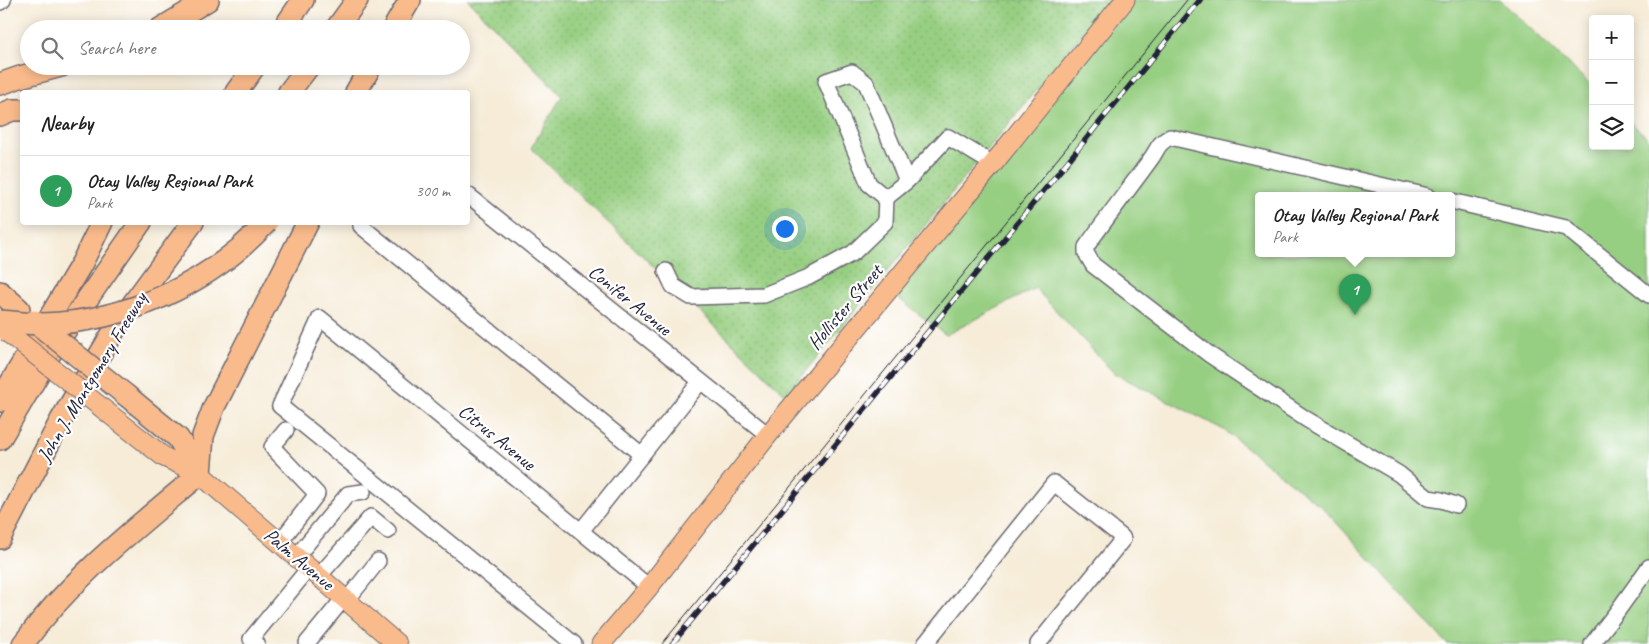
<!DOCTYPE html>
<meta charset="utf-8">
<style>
body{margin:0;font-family:Caveat,sans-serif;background:#f2f2f2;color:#222}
.controls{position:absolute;right:15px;top:15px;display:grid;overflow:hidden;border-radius:5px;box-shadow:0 2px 12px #0003}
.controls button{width:45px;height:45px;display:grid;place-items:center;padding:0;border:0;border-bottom:1px solid #e0e0e0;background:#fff;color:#222;font:25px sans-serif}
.you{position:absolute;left:784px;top:228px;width:18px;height:18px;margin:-12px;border:4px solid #fff;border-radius:50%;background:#1a73e8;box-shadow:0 0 0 8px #1a73e833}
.badge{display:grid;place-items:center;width:32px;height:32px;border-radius:50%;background:#d93025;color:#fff;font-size:16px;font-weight:700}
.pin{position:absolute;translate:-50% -41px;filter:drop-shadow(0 1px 2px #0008)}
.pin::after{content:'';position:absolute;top:26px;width:18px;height:15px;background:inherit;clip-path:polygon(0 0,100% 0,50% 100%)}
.popup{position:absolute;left:1255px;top:192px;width:200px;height:65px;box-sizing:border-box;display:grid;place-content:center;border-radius:5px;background:#fff;filter:drop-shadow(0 1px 4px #0005);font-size:16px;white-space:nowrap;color:#767676}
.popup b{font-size:19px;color:#222}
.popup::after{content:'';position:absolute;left:50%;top:100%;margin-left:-10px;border:10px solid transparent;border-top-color:#fff}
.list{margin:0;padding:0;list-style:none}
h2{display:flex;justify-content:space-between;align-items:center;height:65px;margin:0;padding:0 20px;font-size:21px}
h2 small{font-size:16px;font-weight:400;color:#767676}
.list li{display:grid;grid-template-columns:32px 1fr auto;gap:15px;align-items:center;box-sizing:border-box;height:70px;padding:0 20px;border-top:1px solid #e0e0e0}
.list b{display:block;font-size:19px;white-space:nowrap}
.list p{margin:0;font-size:16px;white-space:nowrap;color:#767676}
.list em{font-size:16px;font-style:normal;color:#767676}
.icon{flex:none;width:28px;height:28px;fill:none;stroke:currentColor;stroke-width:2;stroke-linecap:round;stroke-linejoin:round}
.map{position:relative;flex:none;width:1649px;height:644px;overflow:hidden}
.search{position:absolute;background:#fff;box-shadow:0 2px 12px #0003;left:20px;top:20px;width:450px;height:55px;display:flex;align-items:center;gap:12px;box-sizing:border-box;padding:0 18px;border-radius:28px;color:#767676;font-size:19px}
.panel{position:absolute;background:#fff;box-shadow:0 2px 12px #0003;left:20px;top:90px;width:450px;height:135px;border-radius:5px}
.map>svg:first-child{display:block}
.grass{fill:url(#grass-dots);stroke:#5c785e}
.park{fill:#97cf82;stroke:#5c785e;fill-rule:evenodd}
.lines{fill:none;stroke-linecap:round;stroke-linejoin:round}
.minor-casing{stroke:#6c6972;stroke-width:18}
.major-casing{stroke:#6c6972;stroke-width:21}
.highway-casing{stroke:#6c6972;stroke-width:24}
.minor{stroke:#fff;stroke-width:15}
.major{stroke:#fabb8c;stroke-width:19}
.highway{stroke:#fabb8c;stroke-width:21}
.tram{stroke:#22223b;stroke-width:1}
.rail-casing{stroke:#22223b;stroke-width:5.5}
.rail{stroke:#fff;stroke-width:4;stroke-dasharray:11;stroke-linecap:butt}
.major-bridge-casing{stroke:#6c6972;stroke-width:21;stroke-linecap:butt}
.highway-bridge-casing{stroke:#6c6972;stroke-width:24;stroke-linecap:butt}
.major-bridge{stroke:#fabb8c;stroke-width:19}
.highway-bridge{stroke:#fabb8c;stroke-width:21}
.labels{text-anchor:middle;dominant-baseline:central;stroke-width:4.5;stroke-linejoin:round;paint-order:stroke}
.street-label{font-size:20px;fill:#22223b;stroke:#fff}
</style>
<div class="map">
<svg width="1649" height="644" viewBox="0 0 1649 644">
<defs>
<pattern id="grass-dots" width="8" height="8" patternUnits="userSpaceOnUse" patternTransform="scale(1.25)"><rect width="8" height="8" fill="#97cf82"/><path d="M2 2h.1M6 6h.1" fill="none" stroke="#82b171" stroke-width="1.8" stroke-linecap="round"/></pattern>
</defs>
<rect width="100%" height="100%" fill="#fff"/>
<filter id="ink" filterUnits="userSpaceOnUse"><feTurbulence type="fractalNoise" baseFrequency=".02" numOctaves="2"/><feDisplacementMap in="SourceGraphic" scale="10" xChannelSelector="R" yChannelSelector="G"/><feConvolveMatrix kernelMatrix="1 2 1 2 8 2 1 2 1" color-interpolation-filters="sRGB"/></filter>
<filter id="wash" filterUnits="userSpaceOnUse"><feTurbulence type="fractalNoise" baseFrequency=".0096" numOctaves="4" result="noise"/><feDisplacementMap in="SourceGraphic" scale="20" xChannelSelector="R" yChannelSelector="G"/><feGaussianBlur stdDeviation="1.12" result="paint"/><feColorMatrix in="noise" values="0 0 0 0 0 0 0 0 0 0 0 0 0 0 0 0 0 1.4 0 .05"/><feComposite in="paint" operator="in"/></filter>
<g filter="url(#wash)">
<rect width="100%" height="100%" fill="#f6ecd8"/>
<!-- grass -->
<polygon class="grass" points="468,0 1110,0 786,395 531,148 562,96"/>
<!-- park -->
<path class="park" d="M1135,0h365l93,87v59h37v-24l19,17v505h-202l-124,-136 -99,-78 -110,-57 -79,-85 -89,47 -52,-40zM1259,196h192v58h-192z"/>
</g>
<g filter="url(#ink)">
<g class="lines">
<defs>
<g id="minor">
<polyline points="0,2 3,0"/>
<polyline points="907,181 866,83 852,72 826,81 869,184 886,198 907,181 948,137 993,164"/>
<polyline points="468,195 768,435"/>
<path d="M1428,196l-258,-59c-14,8 -11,11 -20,23 -21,29 -43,57 -64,87v6l7,12 117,90 96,64 93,55 29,24 13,2 15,5"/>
<polyline points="1451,201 1566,228 1649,295"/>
<polyline points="363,222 361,226 642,455"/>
<polyline points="666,271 673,286 691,297 764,295 809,277 853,253 885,222 886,198"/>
<polyline points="581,531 700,382"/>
<polyline points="280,542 317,494 272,447 286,430"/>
<polyline points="296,557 348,494 363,492"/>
<polyline points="319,576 371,517 388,531"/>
<polyline points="347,600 378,561"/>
<polyline points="257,644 251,639 309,568"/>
<polyline points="308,644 307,643 344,598"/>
<polyline points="574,644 280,406 320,318 649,587"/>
<polyline points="925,644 1054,483 1122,537 1123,539 1038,644"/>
<polyline points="1592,644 1616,613 1649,567"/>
</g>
<g id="major">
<polyline points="112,416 164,457 200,474 397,644"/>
<polyline points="601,644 649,587 768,435 993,164 1125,0"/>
</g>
<g id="highway">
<polyline points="160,29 208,0"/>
<polyline points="283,29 303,0"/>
<polyline points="336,29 357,0"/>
<polyline points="393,29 410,0"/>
<polyline points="0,84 20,77 61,66"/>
<polyline points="236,92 255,66"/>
<polyline points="289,92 309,66"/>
<polyline points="356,92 371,66"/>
<polyline points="0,115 12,110 22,110"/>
<polyline points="0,292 19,309"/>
<polyline points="127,396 178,438 200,474"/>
<polyline points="0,401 82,263 102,222"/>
<polyline points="0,439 56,344 141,222"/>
<polyline points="0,538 61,420 118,324 193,222"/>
<path d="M23,644c49,-67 114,-117 177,-170l3,-38 11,-29 94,-185"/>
</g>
</defs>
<!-- minor casing -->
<use href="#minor" class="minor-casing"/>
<!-- major casing -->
<use href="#major" class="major-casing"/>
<!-- highway casing -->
<use href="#highway" class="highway-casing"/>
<!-- minor -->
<use href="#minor" class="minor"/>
<!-- major -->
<use href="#major" class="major"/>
<!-- highway -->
<use href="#highway" class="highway"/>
<!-- tram -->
<polyline class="tram" points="662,644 1187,0"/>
<defs>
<polyline id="rail" points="672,644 1200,0"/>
</defs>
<!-- rail casing -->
<use href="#rail" class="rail-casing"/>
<!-- rail -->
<use href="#rail" class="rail"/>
<defs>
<polyline id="major-bridge" points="7,332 112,416"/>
<g id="highway-bridge">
<path d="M0,321c14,1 28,3 42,3 84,-2 168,-40 225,-102"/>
<polyline points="34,321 127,396"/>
</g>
</defs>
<!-- major-bridge casing -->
<use href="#major-bridge" class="major-bridge-casing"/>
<!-- highway-bridge casing -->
<use href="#highway-bridge" class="highway-bridge-casing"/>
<!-- major-bridge -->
<use href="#major-bridge" class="major-bridge"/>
<!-- highway-bridge -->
<use href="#highway-bridge" class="highway-bridge"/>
</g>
</g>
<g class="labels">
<!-- street labels -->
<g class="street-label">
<text transform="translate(630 300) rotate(39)">Conifer Avenue</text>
<text transform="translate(845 307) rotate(-50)">Hollister Street</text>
<text transform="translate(92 377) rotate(-59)">John J. Montgomery Freeway</text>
<text transform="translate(497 437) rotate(39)">Citrus Avenue</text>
<text transform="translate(299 559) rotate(40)">Palm Avenue</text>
</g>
</g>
</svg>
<div class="controls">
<button>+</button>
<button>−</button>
<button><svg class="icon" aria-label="layers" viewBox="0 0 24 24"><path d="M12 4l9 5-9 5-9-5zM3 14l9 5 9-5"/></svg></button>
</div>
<div class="you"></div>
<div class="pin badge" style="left:1355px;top:315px;background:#2e9e5b">1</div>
<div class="popup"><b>Otay Valley Regional Park</b>Park</div>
<div class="search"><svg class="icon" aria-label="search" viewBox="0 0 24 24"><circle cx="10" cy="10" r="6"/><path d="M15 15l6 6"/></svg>Search here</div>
<section class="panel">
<h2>Nearby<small></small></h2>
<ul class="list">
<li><span class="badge" style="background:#2e9e5b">1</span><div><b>Otay Valley Regional Park</b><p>Park</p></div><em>300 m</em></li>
</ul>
</section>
</div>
